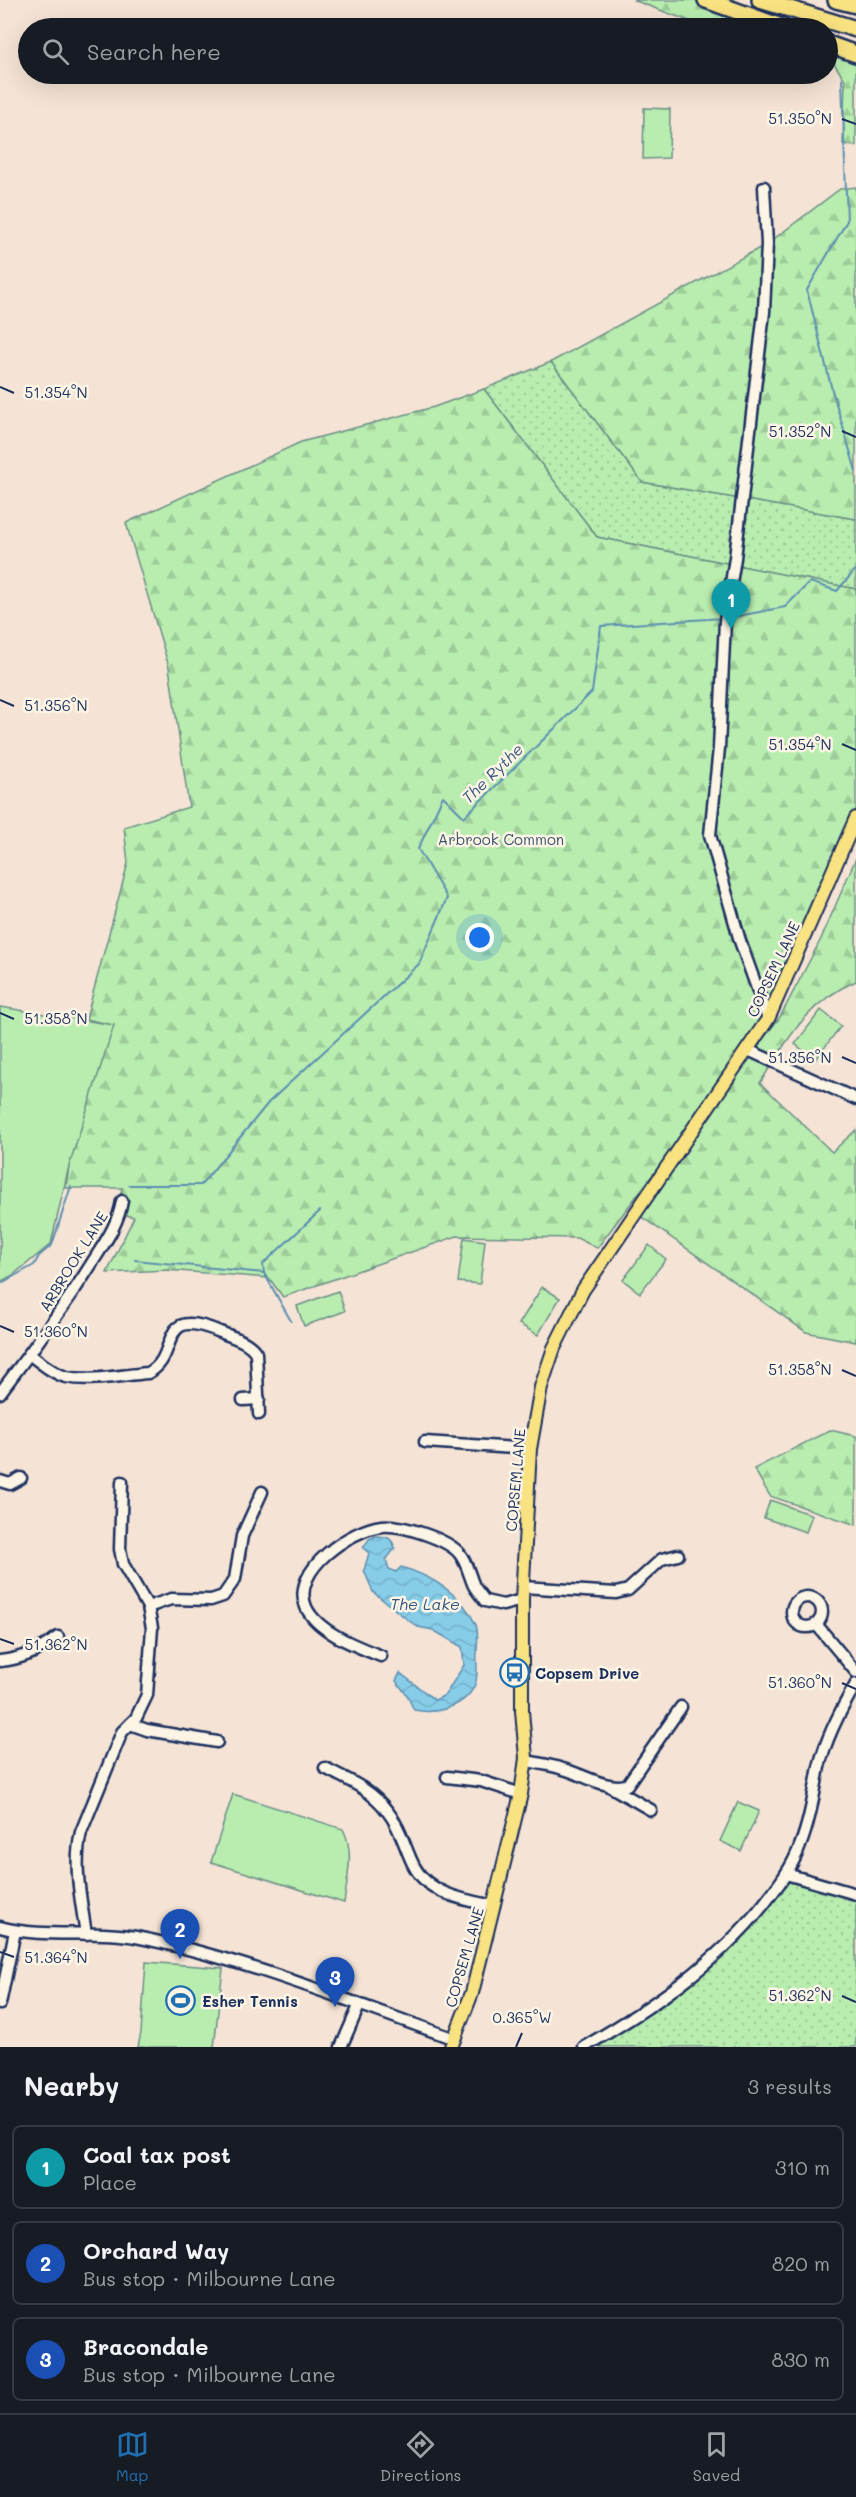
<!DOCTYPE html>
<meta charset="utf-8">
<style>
body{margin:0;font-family:Mali,sans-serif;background:#242831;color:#f1f3f6}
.you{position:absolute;left:480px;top:938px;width:21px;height:21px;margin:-15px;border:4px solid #fff;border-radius:50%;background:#1a73e8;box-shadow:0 0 0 9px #1a73e833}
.badge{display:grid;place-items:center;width:39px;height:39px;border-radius:50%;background:#1f6fb2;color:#fff;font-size:20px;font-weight:700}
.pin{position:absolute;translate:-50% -50px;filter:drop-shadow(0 2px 3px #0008)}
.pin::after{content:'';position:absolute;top:32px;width:21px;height:18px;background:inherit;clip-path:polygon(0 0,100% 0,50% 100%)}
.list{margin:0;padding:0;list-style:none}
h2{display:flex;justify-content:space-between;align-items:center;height:78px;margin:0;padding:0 24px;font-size:26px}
h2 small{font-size:20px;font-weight:400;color:#9ea1a6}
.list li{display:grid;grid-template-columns:39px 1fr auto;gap:18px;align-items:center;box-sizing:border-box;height:84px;margin:0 12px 12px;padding:0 12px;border:2px solid #363941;border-radius:9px}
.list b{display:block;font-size:22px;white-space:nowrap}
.list p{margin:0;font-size:20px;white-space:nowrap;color:#9ea1a6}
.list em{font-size:20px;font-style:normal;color:#9ea1a6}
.icon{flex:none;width:33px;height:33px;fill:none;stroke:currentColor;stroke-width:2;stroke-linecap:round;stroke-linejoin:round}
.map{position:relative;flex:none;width:856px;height:2047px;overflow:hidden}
.search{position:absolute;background:#171b24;box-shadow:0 6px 24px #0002;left:18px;right:18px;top:18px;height:66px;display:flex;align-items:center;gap:15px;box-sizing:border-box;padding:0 21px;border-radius:33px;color:#9ea1a6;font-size:22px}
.sheet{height:366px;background:#171b24}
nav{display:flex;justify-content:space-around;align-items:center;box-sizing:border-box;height:84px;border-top:2px solid #363941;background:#171b24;font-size:16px;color:#9ea1a6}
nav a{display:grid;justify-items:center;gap:3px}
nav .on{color:#1f6fb2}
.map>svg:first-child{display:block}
.grass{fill:url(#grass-dots);stroke:#6a8e86;stroke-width:1.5}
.forest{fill:url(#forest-firs);stroke:#6a8e86;stroke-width:1.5}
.park{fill:#b9edaf;stroke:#6a8e86;stroke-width:1.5}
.water{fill:url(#water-waves);stroke:#5c8eb1;stroke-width:1.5}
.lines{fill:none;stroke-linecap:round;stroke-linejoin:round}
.stream{stroke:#5c8eb1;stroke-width:2}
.minor-casing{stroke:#1b2f5e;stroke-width:15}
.major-casing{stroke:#1b2f5e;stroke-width:16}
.highway-casing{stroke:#1b2f5e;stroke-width:20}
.minor{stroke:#fcf5e5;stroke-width:10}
.major{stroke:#f8e281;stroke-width:12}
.highway{stroke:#f8e281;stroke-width:15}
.ticks{fill:none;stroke:#1b2f5e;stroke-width:2}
.labels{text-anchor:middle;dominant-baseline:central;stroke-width:5;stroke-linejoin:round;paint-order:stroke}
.park-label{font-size:15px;fill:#3b556e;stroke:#fcf5e5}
.street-label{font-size:15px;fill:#1b2f5e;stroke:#fcf5e5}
.poi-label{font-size:15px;font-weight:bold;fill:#1b2f5e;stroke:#fcf5e5;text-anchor:start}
.water-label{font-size:16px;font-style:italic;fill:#365680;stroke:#fcf5e5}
.ticks-label{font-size:15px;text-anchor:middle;fill:#1b2f5e;stroke:#fcf5e5;stroke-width:5;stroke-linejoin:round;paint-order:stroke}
</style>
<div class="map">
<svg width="856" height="2047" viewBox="0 0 856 2047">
<defs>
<pattern id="grass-dots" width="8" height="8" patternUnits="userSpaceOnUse" patternTransform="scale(1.5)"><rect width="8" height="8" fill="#b9edaf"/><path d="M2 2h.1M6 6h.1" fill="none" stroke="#9ecc99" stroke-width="1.8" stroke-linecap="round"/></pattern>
<pattern id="forest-firs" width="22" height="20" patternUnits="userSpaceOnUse" patternTransform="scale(1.5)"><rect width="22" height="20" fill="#b9edaf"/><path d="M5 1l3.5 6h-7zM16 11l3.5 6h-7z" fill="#9ecc99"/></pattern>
<pattern id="water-waves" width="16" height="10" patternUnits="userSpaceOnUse" patternTransform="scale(1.5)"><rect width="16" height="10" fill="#87cde8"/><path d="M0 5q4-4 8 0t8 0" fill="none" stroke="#74b0c9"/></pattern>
</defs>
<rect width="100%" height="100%" fill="#f5e4d5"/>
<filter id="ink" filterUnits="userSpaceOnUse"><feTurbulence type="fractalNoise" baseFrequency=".0167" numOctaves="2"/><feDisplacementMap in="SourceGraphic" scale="12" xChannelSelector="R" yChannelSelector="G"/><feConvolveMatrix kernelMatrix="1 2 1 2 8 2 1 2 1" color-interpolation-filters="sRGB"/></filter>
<g filter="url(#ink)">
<!-- grass -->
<g class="grass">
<polygon points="551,362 642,482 856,519 856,589 597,537 484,389"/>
<polygon points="786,1881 856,1899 856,2047 592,2047 702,1973 738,1943"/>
</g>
<!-- forest -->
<g class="forest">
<polygon points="633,0 696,0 771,28 708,28"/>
<polygon points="830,51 856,61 856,146 843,144 845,80 829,56"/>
<polygon points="856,187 856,519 642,482 551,362 767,244 840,189"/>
<polygon points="484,389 597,537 856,589 856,810 780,982 727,1077 597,1248 577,1238 457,1236 283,1297 269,1278 166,1270 107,1273 134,1217 117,1213 122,1188 66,1188 69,1166 113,1025 86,1019 128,863 124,827 189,807 169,667 126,523 301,442 434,407"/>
<path d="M856,858v123c-50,22 -68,58 -96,102l72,69 24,-22v212l-50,-10 -167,-117 101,-146 40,-52 41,-78z"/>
<polygon points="830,1430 856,1436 856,1525 770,1496 754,1469"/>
</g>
<!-- park -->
<g class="park">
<polygon points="644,108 670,109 669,158 643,159"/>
<polygon points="0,1007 114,1025 69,1166 51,1244 13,1275 0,1282"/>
<polygon points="821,1010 841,1026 815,1060 795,1044"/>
<polygon points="464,1238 485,1241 480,1284 458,1282"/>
<polygon points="649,1245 666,1259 640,1293 623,1280"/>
<polygon points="542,1287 560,1298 538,1335 519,1324"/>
<polygon points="338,1291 345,1311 304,1326 297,1306"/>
<polygon points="770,1500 812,1515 806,1532 764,1518"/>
<path d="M233,1794l110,35c12,23 4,49 1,74l-133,-41z"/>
<polygon points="738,1802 759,1811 741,1851 720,1841"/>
<polygon points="146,1962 223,1968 214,2047 138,2047 141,2033"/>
</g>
<!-- water -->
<path class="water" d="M376,1536c11,0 16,2 19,12l-9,12 3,9 7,3 5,-5c31,9 62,28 75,58 3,8 1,20 1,28 -1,8 1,20 -1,28 -7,25 -39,34 -62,29l-7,-15 -11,-14 4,-8 35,27 10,-5 19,-30 -2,-18 -29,-17 -15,-3 -10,-7 -35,-28 -9,-22 5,-17 -6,-5 6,-9z"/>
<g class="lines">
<!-- stream -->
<g class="stream">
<polyline points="842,79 847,221 807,290 832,390 856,471"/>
<polyline points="728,618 785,607 810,582 837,591 856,569"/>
<polyline points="129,1185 201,1185 269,1102 419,964 447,898 418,849 443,796 464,817 592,692 601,626 723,618"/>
<polyline points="135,1260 264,1273"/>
<polyline points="0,1284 34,1265 39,1256 52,1245 71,1186"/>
<polyline points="291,1321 264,1273 263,1264 320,1211"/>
</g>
<defs>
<g id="minor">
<polyline points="764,187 767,244 764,312 735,558 725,621 719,748 710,835 740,941 768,1019"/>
<polyline points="748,1050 856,1099"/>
<path d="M29,1354c11,8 23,19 37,23 25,5 56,-2 82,-4 34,-17 6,-69 72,-41 12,5 29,9 36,21l3,61"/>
<path d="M0,1393c32,-43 64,-85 92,-130 13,-21 26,-38 30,-62"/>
<polyline points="243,1400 259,1399"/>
<polyline points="425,1442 530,1449"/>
<polyline points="0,1481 10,1484 21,1478"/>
<polyline points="122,1482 120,1549 123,1564 148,1607 171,1599 211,1600 223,1596 235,1579 242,1536 262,1492"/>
<polyline points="523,1587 616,1593 628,1590 662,1559 678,1555"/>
<circle cx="807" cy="1612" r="15"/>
<polyline points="816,1624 856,1672"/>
<path d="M381,1656c-23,-9 -64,-24 -75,-49 -16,-37 46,-78 76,-81 19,-2 65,13 77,27 8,9 10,22 15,33 3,5 7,10 11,15l18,4 19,-5"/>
<path d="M0,1661c22,-2 40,-10 58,-24"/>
<polyline points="130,1724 147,1730 217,1742"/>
<path d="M526,1761c12,2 25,4 37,8 20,5 42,21 64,16l54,-78"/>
<path d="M325,1768c24,12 47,22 63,44 13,16 17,37 26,54 15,29 52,34 80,40"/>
<polyline points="447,1777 481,1781 521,1794"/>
<polyline points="611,1787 651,1810"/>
<polyline points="786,1874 856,1894"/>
<path d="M0,1927c45,12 91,2 136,10 110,22 214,65 319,102"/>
<path d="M86,1934c-5,-34 -13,-68 -5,-102l41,-100 14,-14 11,-23 5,-67 -4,-21"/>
<polyline points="0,2004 15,1931"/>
<polyline points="341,2047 359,2006"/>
<path d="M584,2047c67,-39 131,-82 180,-143 14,-18 28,-36 36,-58 10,-25 14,-53 19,-79 7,-29 22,-58 37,-83"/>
</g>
<polyline id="major" points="451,2047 472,1993 521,1794 526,1758 522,1711 522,1600 530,1449 541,1387 554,1348 583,1290 768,1019 856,818"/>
<g id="highway">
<polyline points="706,0 784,28"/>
<polyline points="760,0 856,29"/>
<polyline points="836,0 856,5"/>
<polyline points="828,44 856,54"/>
</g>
</defs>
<!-- minor casing -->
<use href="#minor" class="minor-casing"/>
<!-- major casing -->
<use href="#major" class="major-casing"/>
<!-- highway casing -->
<use href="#highway" class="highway-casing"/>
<!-- minor -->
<use href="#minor" class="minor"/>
<!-- major -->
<use href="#major" class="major"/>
<!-- highway -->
<use href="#highway" class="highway"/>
</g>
</g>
<!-- ticks -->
<path class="ticks" d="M842,119l14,5M0,387l14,6M842,431l14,6M0,700l14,6M842,744l14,6M0,1013l14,6M842,1057l14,6M0,1326l14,6M842,1370l14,6M0,1639l14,5M842,1683l14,6M0,1952l14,5M842,1996l14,6M516,2047l6,-14"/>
<!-- icons -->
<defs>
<symbol id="bus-ring" viewBox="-11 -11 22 22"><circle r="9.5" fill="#fcf5e5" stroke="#1f6fb2" stroke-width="1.5"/><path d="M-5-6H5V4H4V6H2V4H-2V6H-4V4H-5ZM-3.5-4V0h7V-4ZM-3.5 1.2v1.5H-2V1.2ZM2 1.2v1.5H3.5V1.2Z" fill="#1f6fb2"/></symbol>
<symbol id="stadium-ring" viewBox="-11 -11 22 22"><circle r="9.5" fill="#fcf5e5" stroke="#1f6fb2" stroke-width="1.5"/><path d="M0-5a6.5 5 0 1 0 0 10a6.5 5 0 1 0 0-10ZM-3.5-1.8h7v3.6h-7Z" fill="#1f6fb2"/></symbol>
</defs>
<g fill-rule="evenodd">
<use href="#bus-ring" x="498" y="1656" width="33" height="33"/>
<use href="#stadium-ring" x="164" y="1984" width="33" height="33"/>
</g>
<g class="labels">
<!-- park labels -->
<g class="park-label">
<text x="501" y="839">Arbrook Common</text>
</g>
<!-- street labels -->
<g class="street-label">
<text transform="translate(773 969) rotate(-65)">COPSEM LANE</text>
<text transform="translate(73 1261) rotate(-58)">ARBROOK LANE</text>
<text transform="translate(515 1480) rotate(-85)">COPSEM LANE</text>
<text transform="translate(464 1957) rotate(-74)">COPSEM LANE</text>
</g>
<!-- poi labels -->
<g class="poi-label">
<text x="535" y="1673">Copsem Drive</text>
<text x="202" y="2001">Esher Tennis</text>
</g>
<!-- water labels -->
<g class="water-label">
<text transform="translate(492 773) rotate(-44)">The Rythe</text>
<text x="425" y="1603">The Lake</text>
</g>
</g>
<g class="ticks-label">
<text x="800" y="124">51.350°N</text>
<text x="56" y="398">51.354°N</text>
<text x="800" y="437">51.352°N</text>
<text x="56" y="711">51.356°N</text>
<text x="800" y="750">51.354°N</text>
<text x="56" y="1024">51.358°N</text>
<text x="800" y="1063">51.356°N</text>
<text x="56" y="1337">51.360°N</text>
<text x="800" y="1375">51.358°N</text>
<text x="56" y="1650">51.362°N</text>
<text x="800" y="1688">51.360°N</text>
<text x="56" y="1963">51.364°N</text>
<text x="800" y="2001">51.362°N</text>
<text x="522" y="2023">0.365°W</text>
</g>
</svg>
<div class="you"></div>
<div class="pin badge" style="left:731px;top:629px;background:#0f9aa8">1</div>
<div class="pin badge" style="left:180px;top:1959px;background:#1a4fb4">2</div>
<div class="pin badge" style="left:335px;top:2007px;background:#1a4fb4">3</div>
<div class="search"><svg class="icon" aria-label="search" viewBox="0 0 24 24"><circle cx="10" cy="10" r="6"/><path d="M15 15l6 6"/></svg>Search here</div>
</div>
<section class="sheet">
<h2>Nearby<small>3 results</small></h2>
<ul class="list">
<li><span class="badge" style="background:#0f9aa8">1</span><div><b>Coal tax post</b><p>Place</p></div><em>310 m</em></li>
<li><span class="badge" style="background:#1a4fb4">2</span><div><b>Orchard Way</b><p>Bus stop · Milbourne Lane</p></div><em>820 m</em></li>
<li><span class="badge" style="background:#1a4fb4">3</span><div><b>Bracondale</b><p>Bus stop · Milbourne Lane</p></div><em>830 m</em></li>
</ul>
</section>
<nav>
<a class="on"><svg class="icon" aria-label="map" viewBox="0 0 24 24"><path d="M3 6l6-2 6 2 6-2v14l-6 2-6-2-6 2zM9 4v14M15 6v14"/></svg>Map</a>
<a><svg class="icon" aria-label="directions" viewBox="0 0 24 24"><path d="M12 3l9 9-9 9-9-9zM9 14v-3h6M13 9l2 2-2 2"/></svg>Directions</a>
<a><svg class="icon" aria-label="saved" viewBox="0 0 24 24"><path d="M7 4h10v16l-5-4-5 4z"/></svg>Saved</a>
</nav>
